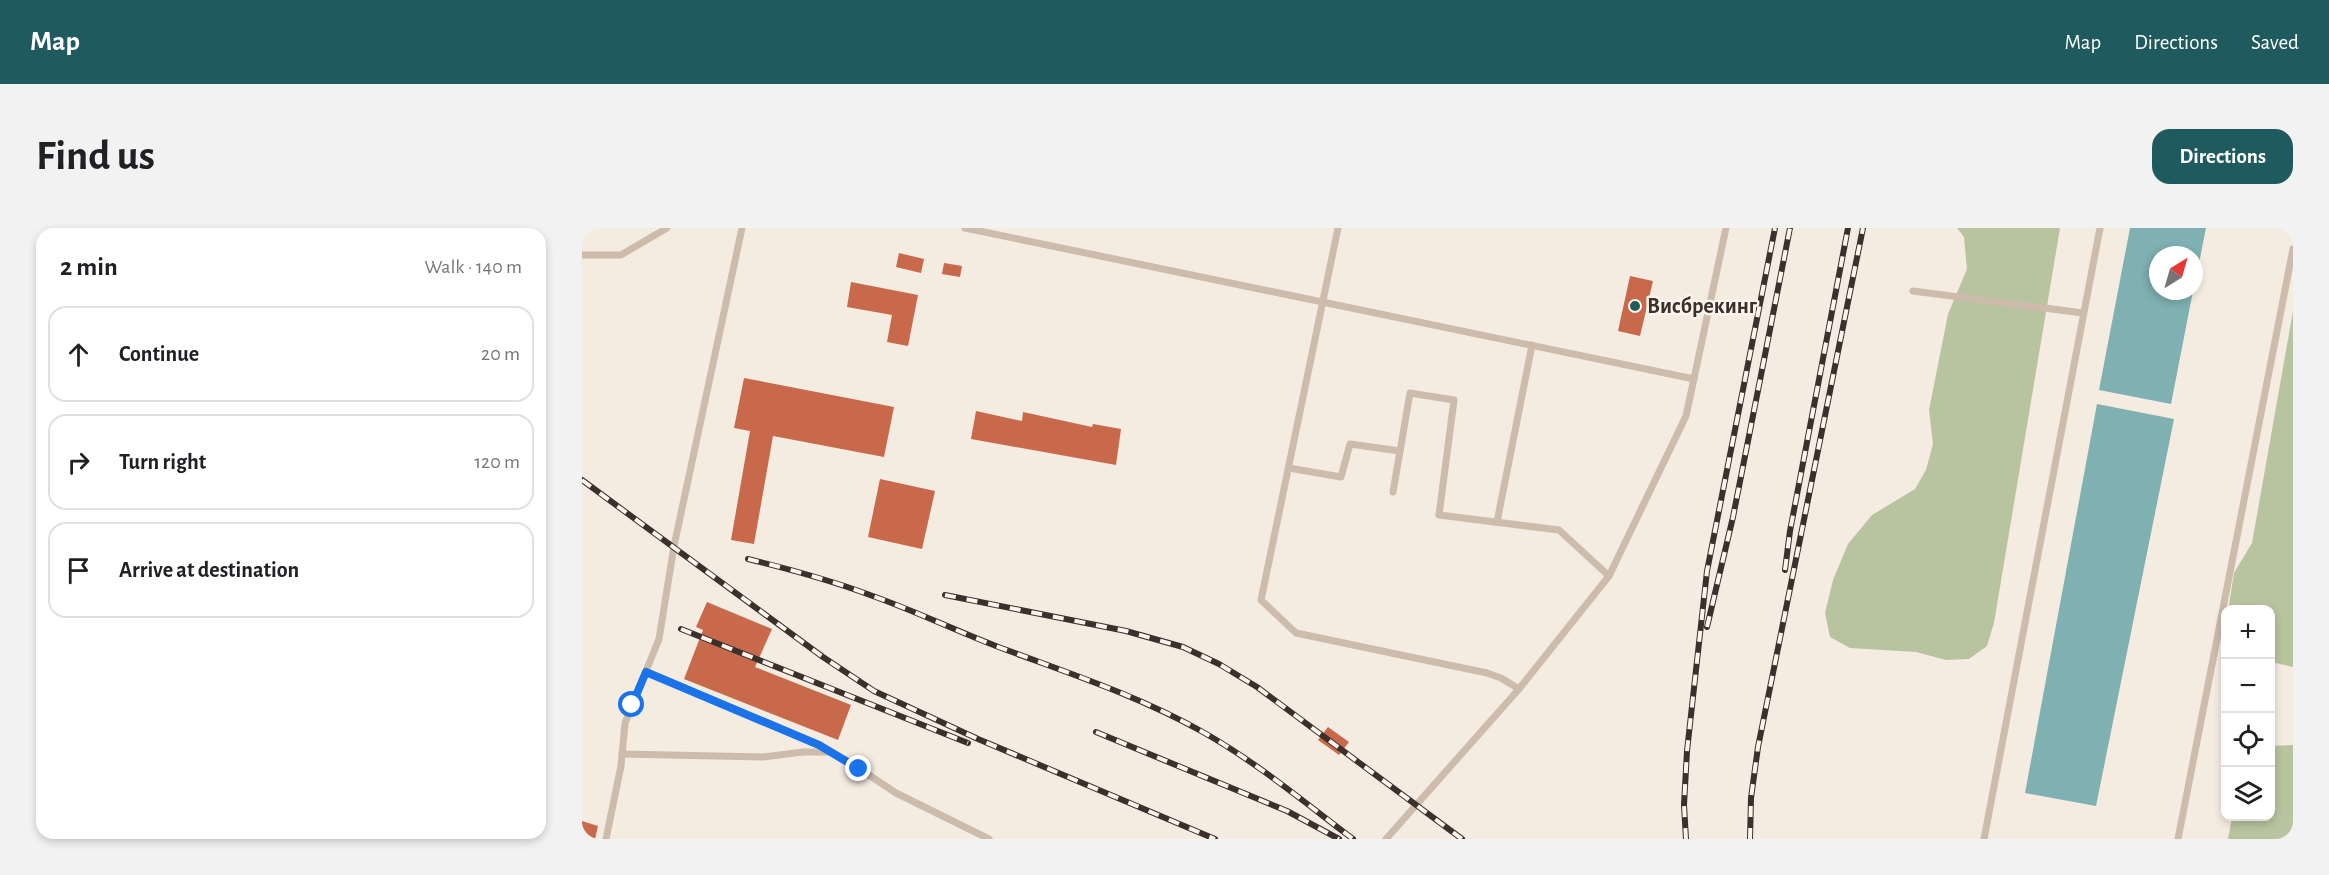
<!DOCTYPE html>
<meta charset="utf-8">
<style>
body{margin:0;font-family:"Alegreya Sans",sans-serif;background:#f2f2f2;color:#202124}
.controls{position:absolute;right:18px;bottom:18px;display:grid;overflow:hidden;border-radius:12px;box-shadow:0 3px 9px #0003}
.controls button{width:54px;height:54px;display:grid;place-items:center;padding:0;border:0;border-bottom:2px solid #e0e0e0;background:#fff;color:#202124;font:30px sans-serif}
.compass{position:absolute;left:1567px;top:18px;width:54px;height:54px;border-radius:50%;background:#fff;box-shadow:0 3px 9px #0003;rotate:37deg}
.stop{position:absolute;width:18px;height:18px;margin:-14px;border:4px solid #1a73e8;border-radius:50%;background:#fff}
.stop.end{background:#1a73e8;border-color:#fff;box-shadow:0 2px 6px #0008}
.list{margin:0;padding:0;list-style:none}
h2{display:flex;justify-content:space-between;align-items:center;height:78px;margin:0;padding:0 24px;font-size:26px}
h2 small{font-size:20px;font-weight:400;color:#757577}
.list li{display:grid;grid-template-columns:39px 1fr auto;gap:18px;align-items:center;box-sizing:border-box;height:96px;margin:0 12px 12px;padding:0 12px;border:2px solid #e0e0e0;border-radius:18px}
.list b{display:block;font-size:22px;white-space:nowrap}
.list em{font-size:20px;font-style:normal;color:#757577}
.icon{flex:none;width:33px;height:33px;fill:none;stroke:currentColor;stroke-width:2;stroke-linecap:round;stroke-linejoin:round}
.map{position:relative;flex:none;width:1711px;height:611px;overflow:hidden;border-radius:18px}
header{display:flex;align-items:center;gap:36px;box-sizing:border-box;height:84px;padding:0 30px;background:#1f5a5e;color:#fff}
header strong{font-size:28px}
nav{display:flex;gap:33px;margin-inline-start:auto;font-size:21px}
.intro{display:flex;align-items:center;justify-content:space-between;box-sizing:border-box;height:144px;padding:0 36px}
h1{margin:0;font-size:42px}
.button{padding:15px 27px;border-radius:18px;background:#1f5a5e;color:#fff;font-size:21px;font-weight:700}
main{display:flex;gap:36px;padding:0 36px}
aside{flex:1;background:#fff;border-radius:18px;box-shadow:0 3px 9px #0003}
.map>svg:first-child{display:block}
.green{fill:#b8c4a0}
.water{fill:#7fb0b2}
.building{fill:#c8694b}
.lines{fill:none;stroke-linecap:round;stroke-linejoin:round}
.lane{stroke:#cdbbac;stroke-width:7}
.rail-casing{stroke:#3b302b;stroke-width:6}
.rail{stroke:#fbf5ee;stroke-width:4;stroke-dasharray:11;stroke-linecap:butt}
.route{stroke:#1a73e8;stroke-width:8}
.poi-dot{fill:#1f5a5e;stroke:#fbf5ee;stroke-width:2}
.labels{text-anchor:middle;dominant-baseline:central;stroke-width:5;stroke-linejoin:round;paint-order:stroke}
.poi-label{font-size:22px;font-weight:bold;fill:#3b302b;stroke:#fbf5ee;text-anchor:start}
</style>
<header>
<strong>Map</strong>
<nav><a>Map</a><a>Directions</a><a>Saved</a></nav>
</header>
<div class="intro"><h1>Find us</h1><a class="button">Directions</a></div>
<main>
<aside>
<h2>2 min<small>Walk · 140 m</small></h2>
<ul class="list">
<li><svg class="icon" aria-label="ahead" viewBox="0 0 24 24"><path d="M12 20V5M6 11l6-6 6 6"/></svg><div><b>Continue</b></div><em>20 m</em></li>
<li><svg class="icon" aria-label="right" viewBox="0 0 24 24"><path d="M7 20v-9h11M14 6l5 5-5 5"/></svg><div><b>Turn right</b></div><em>120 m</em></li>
<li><svg class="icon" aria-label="arrive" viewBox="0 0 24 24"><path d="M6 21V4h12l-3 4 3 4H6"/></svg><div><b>Arrive at destination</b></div></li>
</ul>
</aside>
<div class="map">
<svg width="1711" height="611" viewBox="0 0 1711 611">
<rect width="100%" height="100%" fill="#f4ebe1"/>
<!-- green -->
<g class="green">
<polygon points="1375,0 1478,0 1412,395 1405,418 1387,431 1364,432 1334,424 1268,420 1248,409 1243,385 1251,352 1266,316 1290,287 1333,261 1344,242 1351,216 1347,182 1366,86 1385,41 1382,9"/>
<polygon points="1711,83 1711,439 1689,434 1688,382 1648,381 1647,377 1652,345 1670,315"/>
<polygon points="1711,517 1711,611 1646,611 1650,589 1688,588 1689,518"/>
</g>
<!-- water -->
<g class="water">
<polygon points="1548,0 1624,0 1612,60 1612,27 1576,27 1576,63 1611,63 1589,176 1517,162"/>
<polygon points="1515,176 1592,191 1514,578 1443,565"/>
</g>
<!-- building -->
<g class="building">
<polygon points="317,25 342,31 339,45 314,39"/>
<polygon points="362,35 380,38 378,49 360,46"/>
<polygon points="1048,48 1071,53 1058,108 1036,103"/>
<polygon points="269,54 336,67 326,118 305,114 310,87 265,79"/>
<polygon points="162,150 312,179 302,229 191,208 172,316 149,312 168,203 152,200"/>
<polygon points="394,183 440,193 441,184 510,199 511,196 539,201 534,237 389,211"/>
<polygon points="298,251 353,263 340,321 286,309"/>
<polygon points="125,374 190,401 173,439 269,477 256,512 102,451 121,402 114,399"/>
<polygon points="746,499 767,514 757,527 736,512"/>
<polygon points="0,593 16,598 13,611 0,611"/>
</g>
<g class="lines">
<!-- lane -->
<g class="lane">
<polyline points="383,0 1112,151"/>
<polyline points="756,0 679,372 714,405 905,445 919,450 937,461"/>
<polyline points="0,27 39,27 85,0"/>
<polyline points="1331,63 1501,85"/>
<polyline points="707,240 759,249 768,216 818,223"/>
<polyline points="811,264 828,165 872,172 857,287 977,302 1027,348"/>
<polyline points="915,294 950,117"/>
<polyline points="64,444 237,517 266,533 314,565 407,611"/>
<polyline points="40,526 181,529 221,524 247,524"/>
<polyline points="24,611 39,538 43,495 77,411 92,318 160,0"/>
<polyline points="804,611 937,461 1027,348 1104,188 1144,0"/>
<polyline points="1402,611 1518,0"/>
<polyline points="1596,611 1711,21"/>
</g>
<defs>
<g id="rail">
<polyline points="0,252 241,429 292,463 396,511 633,611"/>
<path d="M166,331c41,10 82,21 122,36 43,15 84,35 126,51 69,26 141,49 205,85 54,30 103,71 152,108"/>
<polyline points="1203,342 1208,303 1266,0"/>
<polyline points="363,367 544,403 601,419 637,436 675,459 880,611"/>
<polyline points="1125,399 1151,289 1208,0"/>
<polyline points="99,401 386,515"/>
<polyline points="514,504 705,583 757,611"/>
<polyline points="1104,611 1102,577 1105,523 1125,343 1193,0"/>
<polyline points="1168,611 1169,570 1176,519 1281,0"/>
</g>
</defs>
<!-- rail casing -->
<use href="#rail" class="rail-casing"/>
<!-- rail -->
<use href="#rail" class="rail"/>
</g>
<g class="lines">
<!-- route -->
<polyline class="route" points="50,477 64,444 237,517 277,541"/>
</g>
<!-- markers -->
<circle class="poi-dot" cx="1053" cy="78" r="6"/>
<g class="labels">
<!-- poi labels -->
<g class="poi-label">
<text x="1065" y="78">Висбрекинг</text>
</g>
</g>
</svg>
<div class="controls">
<button>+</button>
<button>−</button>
<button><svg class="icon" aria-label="locate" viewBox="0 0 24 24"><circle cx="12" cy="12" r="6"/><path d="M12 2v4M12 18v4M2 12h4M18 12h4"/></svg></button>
<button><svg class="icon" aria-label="layers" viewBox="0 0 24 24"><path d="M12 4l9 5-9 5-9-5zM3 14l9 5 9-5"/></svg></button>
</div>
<svg class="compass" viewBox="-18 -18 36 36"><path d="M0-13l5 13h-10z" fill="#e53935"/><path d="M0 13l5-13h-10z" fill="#757577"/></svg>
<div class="stop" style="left:50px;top:477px"></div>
<div class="stop end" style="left:277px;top:541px"></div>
</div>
</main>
